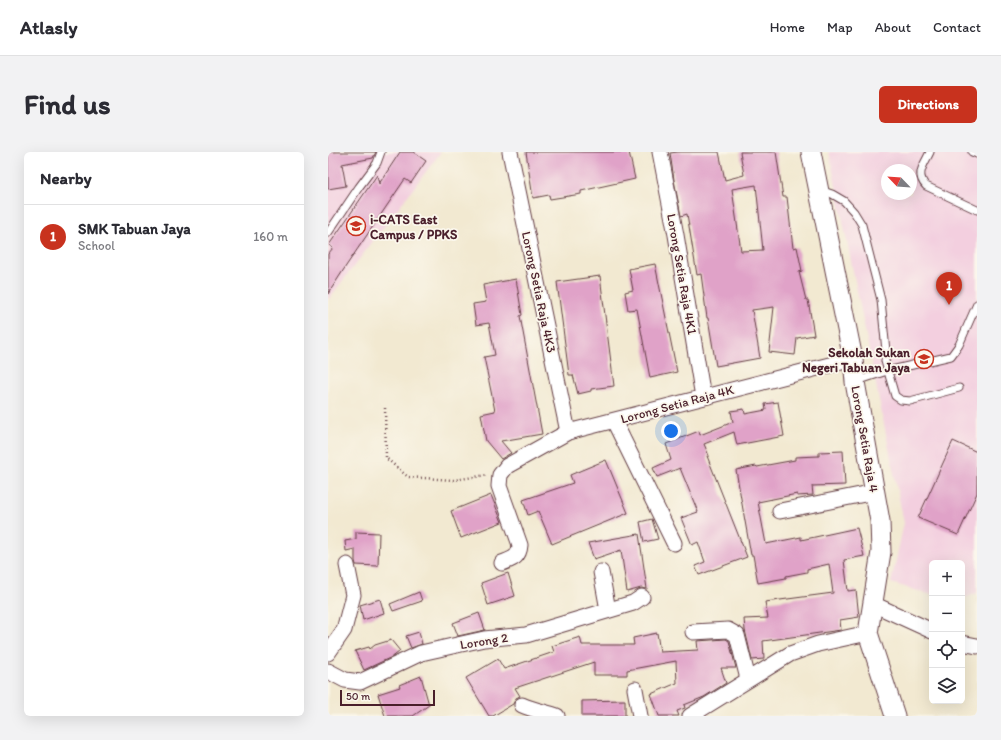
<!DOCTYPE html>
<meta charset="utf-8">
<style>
body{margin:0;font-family:Itim,sans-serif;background:#f2f2f3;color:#2b2b33}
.controls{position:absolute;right:12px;bottom:12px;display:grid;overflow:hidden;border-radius:6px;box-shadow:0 4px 16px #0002}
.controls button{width:36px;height:36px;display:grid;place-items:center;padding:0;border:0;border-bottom:1px solid #e1e1e2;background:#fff;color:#2b2b33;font:20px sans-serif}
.compass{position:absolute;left:553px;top:12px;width:36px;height:36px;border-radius:50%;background:#fff;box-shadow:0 4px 16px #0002;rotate:295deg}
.scale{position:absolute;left:12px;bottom:10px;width:95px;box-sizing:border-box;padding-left:4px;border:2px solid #4a1f2b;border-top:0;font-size:11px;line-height:14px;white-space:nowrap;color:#4a1f2b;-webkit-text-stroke:3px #fbf7ec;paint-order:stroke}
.you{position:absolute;left:343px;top:279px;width:14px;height:14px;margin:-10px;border:3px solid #fff;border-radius:50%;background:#1a73e8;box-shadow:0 0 0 6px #1a73e833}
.badge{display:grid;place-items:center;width:26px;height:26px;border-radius:50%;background:#c8321e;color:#fff;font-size:13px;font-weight:700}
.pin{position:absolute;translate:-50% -33px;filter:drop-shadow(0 1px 2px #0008)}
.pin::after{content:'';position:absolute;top:21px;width:14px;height:12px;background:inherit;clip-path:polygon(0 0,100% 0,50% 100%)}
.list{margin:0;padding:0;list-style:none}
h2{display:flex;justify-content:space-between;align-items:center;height:52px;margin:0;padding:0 16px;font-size:17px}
h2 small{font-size:13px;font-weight:400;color:#7c7c81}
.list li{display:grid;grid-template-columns:26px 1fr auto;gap:12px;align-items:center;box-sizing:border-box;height:64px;padding:0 16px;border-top:1px solid #e1e1e2}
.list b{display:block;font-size:15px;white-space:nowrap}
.list p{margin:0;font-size:13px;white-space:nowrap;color:#7c7c81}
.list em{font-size:13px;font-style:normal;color:#7c7c81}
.icon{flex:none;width:22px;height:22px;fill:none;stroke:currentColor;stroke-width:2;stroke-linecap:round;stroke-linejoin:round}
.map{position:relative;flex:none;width:649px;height:564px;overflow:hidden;border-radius:6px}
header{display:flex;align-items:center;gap:24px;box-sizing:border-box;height:56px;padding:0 20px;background:#fff;border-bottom:1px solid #e1e1e2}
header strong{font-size:19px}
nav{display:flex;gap:22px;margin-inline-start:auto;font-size:14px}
.intro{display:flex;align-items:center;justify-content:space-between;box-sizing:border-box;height:96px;padding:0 24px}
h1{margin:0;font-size:28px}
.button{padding:10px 18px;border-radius:6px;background:#c8321e;color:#fff;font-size:14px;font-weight:700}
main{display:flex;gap:24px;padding:0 24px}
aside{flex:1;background:#fff;border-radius:6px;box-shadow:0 4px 16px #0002}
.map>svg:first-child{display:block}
.built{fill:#f3cfdf;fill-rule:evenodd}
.building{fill:#e0a2c8;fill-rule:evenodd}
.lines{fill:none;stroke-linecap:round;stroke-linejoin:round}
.service-casing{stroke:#633d44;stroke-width:9}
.minor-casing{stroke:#633d44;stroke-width:17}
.tertiary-casing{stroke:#633d44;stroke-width:21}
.path{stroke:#633d44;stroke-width:2.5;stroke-dasharray:1 3;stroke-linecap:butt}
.service{stroke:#fff;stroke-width:7}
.minor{stroke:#fff;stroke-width:15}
.tertiary{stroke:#fff;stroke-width:19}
.labels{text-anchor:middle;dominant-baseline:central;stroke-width:3.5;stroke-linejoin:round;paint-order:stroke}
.poi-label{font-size:13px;font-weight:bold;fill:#4a1f2b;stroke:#fbf7ec;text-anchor:start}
.street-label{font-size:13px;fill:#4a1f2b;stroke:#fbf7ec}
</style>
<header>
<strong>Atlasly</strong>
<nav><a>Home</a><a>Map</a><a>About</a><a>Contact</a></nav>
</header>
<div class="intro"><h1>Find us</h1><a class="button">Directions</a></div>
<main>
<aside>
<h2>Nearby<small></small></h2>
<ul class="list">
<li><span class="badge">1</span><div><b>SMK Tabuan Jaya</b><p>School</p></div><em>160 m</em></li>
</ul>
</aside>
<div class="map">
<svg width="649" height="564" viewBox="0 0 649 564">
<rect width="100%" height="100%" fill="#fbf7ec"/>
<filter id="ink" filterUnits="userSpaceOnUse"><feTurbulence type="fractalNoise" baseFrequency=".025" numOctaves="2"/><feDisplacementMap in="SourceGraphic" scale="8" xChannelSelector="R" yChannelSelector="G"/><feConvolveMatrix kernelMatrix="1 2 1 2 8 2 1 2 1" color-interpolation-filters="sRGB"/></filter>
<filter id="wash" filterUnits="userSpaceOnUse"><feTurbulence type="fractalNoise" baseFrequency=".012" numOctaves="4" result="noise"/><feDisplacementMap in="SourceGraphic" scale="16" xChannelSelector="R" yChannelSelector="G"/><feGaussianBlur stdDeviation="0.9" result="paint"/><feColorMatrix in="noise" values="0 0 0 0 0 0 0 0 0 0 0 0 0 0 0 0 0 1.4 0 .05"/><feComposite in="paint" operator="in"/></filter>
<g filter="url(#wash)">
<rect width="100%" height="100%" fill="#f2e9d1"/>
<!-- built -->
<g class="built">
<polygon points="0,0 113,0 0,148"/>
<path d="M501,0h148v441l-15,6v-36h-30v32l-41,-12 13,-60zM559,18h24v24h-24z"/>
</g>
<g id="blocks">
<!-- building -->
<g class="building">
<polygon points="0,0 48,0 45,6 14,12 18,34 0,37"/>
<polygon points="72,0 85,0 98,9 83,31 77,27 18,114 0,142 0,102 5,96 1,93 49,23 51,32"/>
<polygon points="198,0 301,0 307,27 253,39 253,42 222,47 221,43 205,46"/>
<path d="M350,0h41l6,28 19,-5 -4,-23h36l7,45h4l6,51 4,-1 5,24 -3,1 7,28h2l6,35 -17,3 -2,17 -26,-3 5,-45 -22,3 8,48 -44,8 -8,-48h-1l-6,-44 -4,1 -10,-61 -6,2 -7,-36 -4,-27zM428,33l7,65 -22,1 -9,-62z"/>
<polygon points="327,112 349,220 322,226 309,157 300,158 297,140 305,138 301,117"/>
<polygon points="272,124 286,234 263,237 263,239 250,242 245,223 241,223 229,130"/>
<polygon points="188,127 194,163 192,164 214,282 173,289 183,301 173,307 158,289 153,262 167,259 156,205 167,203 161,171 148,173 145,152 158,150 155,133"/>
<polygon points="450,250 456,284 409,293 406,280 376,292 381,304 379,304 419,405 371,423 367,414 377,410 370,390 364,393 353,366 370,360 352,316 329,325 325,316 343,308 338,292 371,279 372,283 405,270 403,259 416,257 417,262 438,258 437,252"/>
<polygon points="625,289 649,300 649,341 630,383 590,366"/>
<polygon points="515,299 517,333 484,334 485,343 469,344 469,342 430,350 438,392 473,385 473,388 529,376 536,404 516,408 520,439 528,438 531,465 512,468 513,478 435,489 436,507 424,508 417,478 416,467 440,466 437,450 505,441 501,412 479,417 479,420 458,424 458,426 430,431 425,403 423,403 408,318 428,314 429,315 467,308 467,305 491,304 491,300"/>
<polygon points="278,308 300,361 224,392 210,359 200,363 195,348 245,331 242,323"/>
<polygon points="163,343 174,370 133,386 123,359"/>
<polygon points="324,367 330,387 316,390 312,370"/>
<polygon points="28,380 51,381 50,414 28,413 27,409 27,397 18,399 17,389 28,387"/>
<polygon points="311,382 319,437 313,436 299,440 293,398 266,407 260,391"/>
<polygon points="180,421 187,444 160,453 153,431"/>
<polygon points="91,440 94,449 65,459 62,452"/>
<polygon points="52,447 56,461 35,468 32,453"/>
<polygon points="151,461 157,478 130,484 125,471"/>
<polygon points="91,480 94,492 83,496 78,484"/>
<polygon points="329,481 332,500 370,498 369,489 398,487 401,489 408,516 393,516 398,531 376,545 356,553 357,556 349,559 351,564 331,564 323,542 349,531 348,509 299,518 299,523 266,523 266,510 187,536 192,544 188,546 185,552 165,564 161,564 138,526 170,507 176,517 226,500 224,494 252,485 254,493 306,493 305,486"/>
<polygon points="63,488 72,499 66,504 36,518 27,499 41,495 42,497 47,493"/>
<polygon points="93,524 101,553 85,564 57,564 50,542 72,535 71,533"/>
<polygon points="297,548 297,564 254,564 254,549"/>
</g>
</g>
</g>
<g filter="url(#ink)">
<use href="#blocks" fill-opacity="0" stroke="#633d44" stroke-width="1"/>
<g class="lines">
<defs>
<g id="service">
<path d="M602,0c-6,13 -15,22 -4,34l51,24"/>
<polyline points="644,0 649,2"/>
<polyline points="492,38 504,42 516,49 526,60 534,73 553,148 558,199 557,209 567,244 573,248 582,249 631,236"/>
<polyline points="0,81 31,35 49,11 53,0"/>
<polyline points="529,229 559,219 623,204 631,193 649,152"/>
</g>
<g id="minor">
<polyline points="182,0 240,280"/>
<polyline points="332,0 348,83 375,245"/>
<polyline points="286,269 346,391"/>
<polyline points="452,359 547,340"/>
<path d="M174,411c10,-4 17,-5 18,-18l-21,-59 1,-11 7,-9 61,-34 285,-73"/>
<polyline points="273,420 280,458"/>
<polyline points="545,452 604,479"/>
<polyline points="365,480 400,478 409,483 420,527"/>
<polyline points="634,491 649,494"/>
<polyline points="0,501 16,478 25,443 19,413"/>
<polyline points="0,519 17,528 32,530 93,501 156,487 198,483 305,451 314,445"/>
<polyline points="307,537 312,564"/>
<path d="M194,553c11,5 23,7 35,11"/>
<polyline points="362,564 462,502 490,492 540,481"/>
</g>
<polyline id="tertiary" points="483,0 525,207 527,230 552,369 553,400 540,481 567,564"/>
</defs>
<!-- service casing -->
<use href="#service" class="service-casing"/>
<!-- minor casing -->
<use href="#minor" class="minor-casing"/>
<!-- tertiary casing -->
<use href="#tertiary" class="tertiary-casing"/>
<!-- path -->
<polyline class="path" points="57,256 58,306 80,325 126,328 159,323"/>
<!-- service -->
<use href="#service" class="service"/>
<!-- minor -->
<use href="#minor" class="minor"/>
<!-- tertiary -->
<use href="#tertiary" class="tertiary"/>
</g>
</g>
<!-- icons -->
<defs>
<symbol id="university-ring" viewBox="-11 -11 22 22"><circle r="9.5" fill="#fbf7ec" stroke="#c8321e" stroke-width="1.5"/><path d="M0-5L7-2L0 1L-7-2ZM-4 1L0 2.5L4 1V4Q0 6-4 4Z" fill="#c8321e"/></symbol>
<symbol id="school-ring" viewBox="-11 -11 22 22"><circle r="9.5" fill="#fbf7ec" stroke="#c8321e" stroke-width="1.5"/><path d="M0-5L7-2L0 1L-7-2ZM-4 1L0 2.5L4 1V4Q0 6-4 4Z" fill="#c8321e"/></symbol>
</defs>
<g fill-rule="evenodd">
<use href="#university-ring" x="17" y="63" width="22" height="22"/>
<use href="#school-ring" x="585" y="196" width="22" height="22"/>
</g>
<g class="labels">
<!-- poi labels -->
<g class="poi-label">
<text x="42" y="67">i-CATS East<tspan x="42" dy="15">Campus / PPKS</tspan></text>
<text x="582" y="200" text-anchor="end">Sekolah Sukan<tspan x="582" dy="15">Negeri Tabuan Jaya</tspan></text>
</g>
<!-- street labels -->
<g class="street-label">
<text transform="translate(354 122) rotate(80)">Lorong Setia Raja 4K1</text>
<text transform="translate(211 140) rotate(78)">Lorong Setia Raja 4K3</text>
<text transform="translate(349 252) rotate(-15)">Lorong Setia Raja 4K</text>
<text transform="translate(537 287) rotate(80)">Lorong Setia Raja 4</text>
<text transform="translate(156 489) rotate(-9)">Lorong 2</text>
</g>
</g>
</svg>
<div class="controls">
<button>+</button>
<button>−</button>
<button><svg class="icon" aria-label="locate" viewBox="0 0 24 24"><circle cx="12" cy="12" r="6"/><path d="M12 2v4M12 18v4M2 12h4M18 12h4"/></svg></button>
<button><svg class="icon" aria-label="layers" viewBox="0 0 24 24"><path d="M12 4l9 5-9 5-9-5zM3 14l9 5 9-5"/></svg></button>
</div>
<svg class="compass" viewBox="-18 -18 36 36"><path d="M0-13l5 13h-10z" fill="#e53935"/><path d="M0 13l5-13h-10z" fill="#7c7c81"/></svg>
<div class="scale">50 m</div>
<div class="you"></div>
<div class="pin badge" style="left:621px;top:153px">1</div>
</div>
</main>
